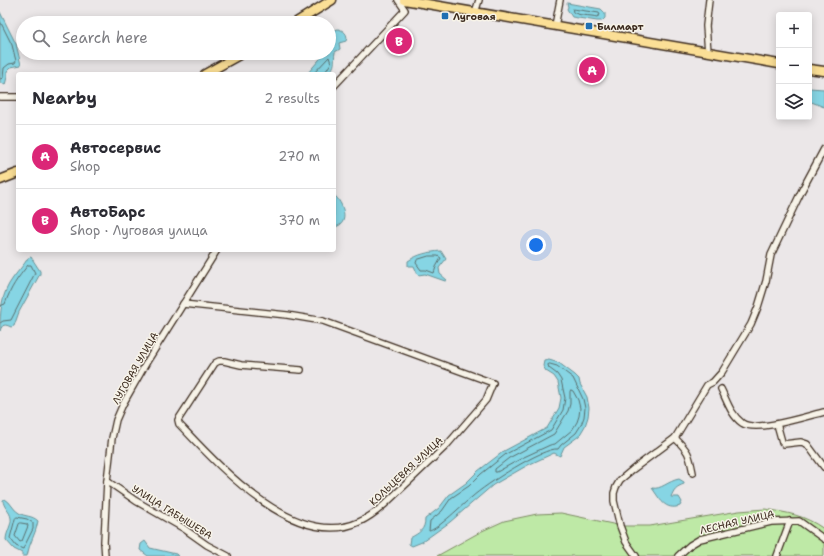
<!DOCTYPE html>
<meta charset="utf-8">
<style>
body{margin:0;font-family:"Shantell Sans",sans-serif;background:#f7f7f7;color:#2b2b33}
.controls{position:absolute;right:12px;top:12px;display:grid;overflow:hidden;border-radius:4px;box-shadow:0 2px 10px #0003}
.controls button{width:36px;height:36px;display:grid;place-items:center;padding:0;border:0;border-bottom:1px solid #e1e1e2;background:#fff;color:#2b2b33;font:20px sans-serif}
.you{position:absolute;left:536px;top:245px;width:14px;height:14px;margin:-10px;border:3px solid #fff;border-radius:50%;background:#1a73e8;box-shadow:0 0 0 6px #1a73e833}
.badge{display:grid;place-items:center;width:26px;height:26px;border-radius:50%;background:#db2777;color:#fff;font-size:13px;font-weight:700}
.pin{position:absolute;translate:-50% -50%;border:2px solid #fff;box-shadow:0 1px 4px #0006}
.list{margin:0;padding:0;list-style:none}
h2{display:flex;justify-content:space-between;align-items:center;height:52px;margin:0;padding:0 16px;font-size:17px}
h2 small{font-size:13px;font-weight:400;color:#7c7c81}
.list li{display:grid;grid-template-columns:26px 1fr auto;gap:12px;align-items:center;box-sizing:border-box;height:64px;padding:0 16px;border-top:1px solid #e1e1e2}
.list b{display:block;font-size:15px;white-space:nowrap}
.list p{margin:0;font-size:13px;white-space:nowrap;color:#7c7c81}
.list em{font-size:13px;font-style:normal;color:#7c7c81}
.icon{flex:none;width:22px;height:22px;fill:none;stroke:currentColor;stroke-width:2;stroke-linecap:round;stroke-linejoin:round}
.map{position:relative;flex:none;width:824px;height:556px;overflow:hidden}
.search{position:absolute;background:#fff;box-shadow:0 2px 10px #0003;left:16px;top:16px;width:320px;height:44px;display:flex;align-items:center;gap:10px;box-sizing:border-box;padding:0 14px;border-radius:22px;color:#7c7c81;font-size:15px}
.panel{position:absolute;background:#fff;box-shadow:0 2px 10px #0003;left:16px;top:72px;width:320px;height:180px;border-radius:4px}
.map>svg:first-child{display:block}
.green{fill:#bee9a6;stroke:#7c8a62}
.water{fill:#86d5e4;stroke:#689195}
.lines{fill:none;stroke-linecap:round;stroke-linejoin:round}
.shore{stroke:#596e6d;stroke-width:1}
.minor-casing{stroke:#3b2a1e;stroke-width:8}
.primary-casing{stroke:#3b2a1e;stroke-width:11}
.minor{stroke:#f7f3e8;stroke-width:5.5}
.primary{stroke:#fbdf96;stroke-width:8}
.poi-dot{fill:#1f6fb2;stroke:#f7f3e8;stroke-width:1.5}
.labels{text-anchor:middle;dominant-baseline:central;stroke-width:3;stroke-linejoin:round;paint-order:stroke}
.poi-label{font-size:10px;font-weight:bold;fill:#3b2a1e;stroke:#f7f3e8;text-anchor:start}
.street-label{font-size:10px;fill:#3b2a1e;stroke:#f7f3e8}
</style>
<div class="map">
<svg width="824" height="556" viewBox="0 0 824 556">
<rect width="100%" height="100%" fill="#ebe7e8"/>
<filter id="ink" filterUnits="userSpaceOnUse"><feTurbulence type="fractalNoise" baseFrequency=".025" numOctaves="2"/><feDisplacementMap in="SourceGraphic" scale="8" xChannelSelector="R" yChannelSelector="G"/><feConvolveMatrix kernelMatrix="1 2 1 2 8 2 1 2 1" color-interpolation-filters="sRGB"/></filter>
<g filter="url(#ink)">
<!-- green -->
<path class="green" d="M765,509c24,4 39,6 59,20v27h-387l45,-25 22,-10 33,-7 24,-1 61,13h28l89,-15z"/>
<!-- water -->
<g class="water">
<polygon points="567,3 601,9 605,13 605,18 602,21 597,21 572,17 567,9 568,7"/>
<polygon points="0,12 16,44 21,65 11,67 7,71 7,77 5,85 0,82"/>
<path d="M338,29c5,1 11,5 8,12l-7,2 1,6 -5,3c-2,11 2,12 -7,22h-21l18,-21h4l2,-22z"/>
<polygon points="809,88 824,89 824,107 809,101"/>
<path d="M334,195c9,7 17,30 0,32z"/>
<path d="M441,251l5,8 -7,9 1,6 7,6 -2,1 -20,-7 -7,1 -4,-9h-6v-5c10,-7 21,-9 33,-10z"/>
<path d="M31,257l9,14v3l-21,38 -5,14 -3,1c-6,-3 -9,-3 -11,4 0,-19 1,-37 13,-53 5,-7 11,-13 15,-20z"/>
<path d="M549,360l10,3 16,12 4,4 1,5 7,13 2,11 -1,9 -3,9 -6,10 -15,11 -4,9 -6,-3 -26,12 -35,20 -43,37 -28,20 -10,4 -3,-2 1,-6c9,-5 15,-8 15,-19l14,-11 10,-13 17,-12 12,-12 26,-20 43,-23 12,-20 2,-10 -3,-16 -4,-6 -8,-5 -3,-5 1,-5z"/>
<path d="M679,479l5,3v2c-8,3 -10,5 -13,13h8l3,5 -2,4c-15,5 -20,-7 -28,-18 9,2 16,-7 27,-9z"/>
<path d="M5,499c6,3 8,11 14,14 6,4 13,2 19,8 -2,13 -9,22 -11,35h-5v-3l-8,-4 -8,-9c0,-8 6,-15 5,-22 -1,-7 -8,-11 -8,-18z"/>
<polygon points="145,541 150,548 176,554 178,556 148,556 140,550 141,544"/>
</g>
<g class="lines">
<!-- shore -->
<g class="shore">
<path d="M573,9l26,4 1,2 -3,2c-7,-2 -19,-1 -24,-5z"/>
<polyline points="0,21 12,45 16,61 15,63 9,64 4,68 3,78 0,79"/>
<polyline points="313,74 329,57 331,63 326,71 326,74"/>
<polygon points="429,256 438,256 441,258 436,267 434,273 426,270 421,270 416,263 417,260"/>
<path d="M0,306l5,-2c6,-17 12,-25 23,-39h3l4,8 -24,47 -8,1 -3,2"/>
<path d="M550,364l7,2 16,12 10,21 2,9 -1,9 -3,8 -5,8 -15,12 -3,4c-15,-2 -73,36 -86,48 -8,6 -35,33 -43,34l1,-10 12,-10 9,-13 18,-12 12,-12 25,-20 45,-24 12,-20 2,-12 -4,-18 -4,-6 -8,-6 -1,-3z"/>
<polygon points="571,390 573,391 578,400 580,408 579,416 577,422 572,430 555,444 550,445 524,457 497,472 495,472 495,469 509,458 554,434 568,411 570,404 570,392"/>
<polygon points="17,517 27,519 33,523 33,529 23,549 16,546 10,538 15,519"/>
<polygon points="21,523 27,524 28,526 22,541 20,542 15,536 19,524"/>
</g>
<defs>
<g id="minor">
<polyline points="475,13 479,0"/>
<polyline points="555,26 560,0"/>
<polyline points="708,52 706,26 709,0"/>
<polyline points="334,86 405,10 398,0"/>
<polyline points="0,97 18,97"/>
<path d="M183,304l104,11 36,6 170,62 -7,17 -39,45 -63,60c-8,7 -16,13 -25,17 -64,29 -141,-57 -180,-98l-1,-4 37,-57 4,-2h5l17,4 60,5"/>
<path d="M721,389c6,12 10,26 21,34 14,10 65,-7 82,-11"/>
<polyline points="777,424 782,442 784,444 801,442 807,444 824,467"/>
<path d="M675,438c14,14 14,15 18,35"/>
<polyline points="107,481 136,501 183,528 207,545 228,556"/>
<polyline points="105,556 104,542 107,481 112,438 116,420 123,404 148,360 217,250"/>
<polyline points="636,556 626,542 620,526 614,501 614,493 616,487 620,480 632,470 675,438 707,385 713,382 722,372 751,324 758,307 766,281 771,255 802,190 824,149"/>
<polyline points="678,556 690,545 700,539 771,522 799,521 824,539"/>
<polyline points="777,556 790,521"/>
</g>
<g id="primary">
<polyline points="404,0 779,64"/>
<polyline points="295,23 332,0"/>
<polyline points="809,69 824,71"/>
<polyline points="205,74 243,53"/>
<polyline points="0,180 18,173"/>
</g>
</defs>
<!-- minor casing -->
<use href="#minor" class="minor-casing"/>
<!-- primary casing -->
<use href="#primary" class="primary-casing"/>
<!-- minor -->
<use href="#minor" class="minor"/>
<!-- primary -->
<use href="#primary" class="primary"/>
</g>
</g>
<!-- markers -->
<g class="poi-dot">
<rect x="441" y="12" width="8" height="8" rx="2"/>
<rect x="585" y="22" width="8" height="8" rx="2"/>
</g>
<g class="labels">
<!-- poi labels -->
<g class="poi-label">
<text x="453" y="16">Луговая</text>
<text x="597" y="26">Билмарт</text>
</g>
<!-- street labels -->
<g class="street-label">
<text transform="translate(135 368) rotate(-60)">ЛУГОВАЯ УЛИЦА</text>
<text transform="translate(406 471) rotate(-43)">КОЛЬЦЕВАЯ УЛИЦА</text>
<text transform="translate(172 512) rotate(32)">УЛИЦА ГАБЫШЕВА</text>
<text transform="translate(737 522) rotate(-13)">ЛЕСНАЯ УЛИЦА</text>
</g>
</g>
</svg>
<div class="controls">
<button>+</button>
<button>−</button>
<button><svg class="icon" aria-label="layers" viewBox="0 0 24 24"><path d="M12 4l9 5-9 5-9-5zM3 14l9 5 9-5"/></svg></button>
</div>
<div class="you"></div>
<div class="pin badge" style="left:592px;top:70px">A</div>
<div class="pin badge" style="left:399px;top:41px">B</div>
<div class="search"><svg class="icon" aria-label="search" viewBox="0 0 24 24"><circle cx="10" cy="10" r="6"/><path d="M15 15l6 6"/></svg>Search here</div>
<section class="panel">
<h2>Nearby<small>2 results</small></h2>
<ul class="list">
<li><span class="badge">A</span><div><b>Автосервис</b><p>Shop</p></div><em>270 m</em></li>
<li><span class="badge">B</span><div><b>АвтоБарс</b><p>Shop · Луговая улица</p></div><em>370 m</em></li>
</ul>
</section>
</div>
